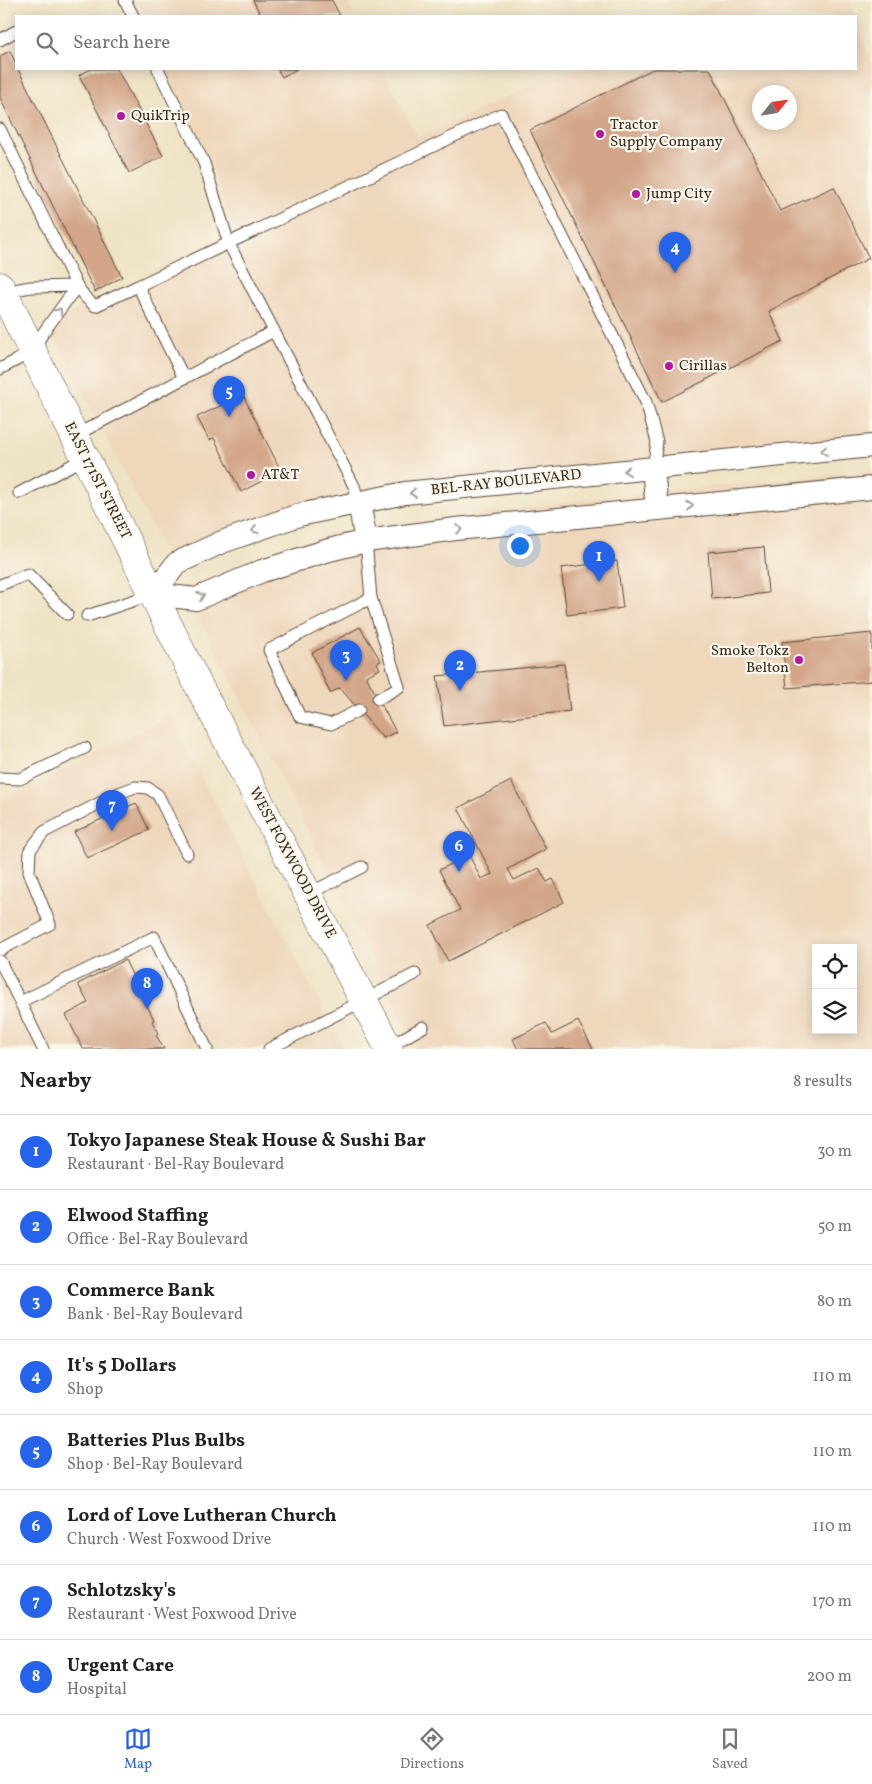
<!DOCTYPE html>
<meta charset="utf-8">
<style>
body{margin:0;font-family:Vollkorn,serif;background:#f2f2f2;color:#202124}
.controls{position:absolute;right:15px;bottom:15px;display:grid;overflow:hidden;border-radius:0px;box-shadow:0 2px 12px #0003}
.controls button{width:45px;height:45px;display:grid;place-items:center;padding:0;border:0;border-bottom:1px solid #e0e0e0;background:#fff;color:#202124;font:25px sans-serif}
.compass{position:absolute;left:752px;top:85px;width:45px;height:45px;border-radius:50%;background:#fff;box-shadow:0 2px 12px #0003;rotate:60deg}
.you{position:absolute;left:519px;top:545px;width:18px;height:18px;margin:-12px;border:4px solid #fff;border-radius:50%;background:#1a73e8;box-shadow:0 0 0 8px #1a73e833}
.badge{display:grid;place-items:center;width:32px;height:32px;border-radius:50%;background:#2563eb;color:#fff;font-size:16px;font-weight:700}
.pin{position:absolute;translate:-50% -41px;filter:drop-shadow(0 1px 2px #0008)}
.pin::after{content:'';position:absolute;top:26px;width:18px;height:15px;background:inherit;clip-path:polygon(0 0,100% 0,50% 100%)}
.list{margin:0;padding:0;list-style:none}
h2{display:flex;justify-content:space-between;align-items:center;height:65px;margin:0;padding:0 20px;font-size:21px}
h2 small{font-size:16px;font-weight:400;color:#757577}
.list li{display:grid;grid-template-columns:32px 1fr auto;gap:15px;align-items:center;box-sizing:border-box;height:75px;padding:0 20px;border-top:1px solid #e0e0e0}
.list b{display:block;font-size:19px;white-space:nowrap}
.list p{margin:0;font-size:16px;white-space:nowrap;color:#757577}
.list em{font-size:16px;font-style:normal;color:#757577}
.icon{flex:none;width:28px;height:28px;fill:none;stroke:currentColor;stroke-width:2;stroke-linecap:round;stroke-linejoin:round}
.map{position:relative;flex:none;width:872px;height:1049px;overflow:hidden}
.search{position:absolute;background:#fff;box-shadow:0 2px 12px #0003;left:15px;right:15px;top:15px;height:55px;display:flex;align-items:center;gap:12px;box-sizing:border-box;padding:0 18px;border-radius:0px;color:#757577;font-size:19px}
.sheet{height:665px;background:#fff}
nav{display:flex;justify-content:space-around;align-items:center;box-sizing:border-box;height:70px;border-top:1px solid #e0e0e0;background:#fff;font-size:14px;color:#757577}
nav a{display:grid;justify-items:center;gap:2px}
nav .on{color:#2563eb}
.map>svg:first-child{display:block}
.built{fill:#eed7bb;fill-rule:evenodd}
.building{fill:#d3a689}
.lines{fill:none;stroke-linecap:round;stroke-linejoin:round}
.lane-casing{stroke:#564637;stroke-width:13}
.street-casing{stroke:#564637;stroke-width:24}
.secondary-casing{stroke:#564637;stroke-width:29}
.lane{stroke:#fff;stroke-width:11}
.street{stroke:#fff;stroke-width:22}
.secondary{stroke:#fff;stroke-width:28}
.oneway{stroke:#a79f9a}
.poi-dot{fill:#b5179e;stroke:#fbf7ec;stroke-width:2}
.labels{text-anchor:middle;dominant-baseline:central;stroke-width:4.5;stroke-linejoin:round;paint-order:stroke}
.poi-label{font-size:15px;fill:#3b2a1e;stroke:#fbf7ec;text-anchor:start}
.street-label{font-size:15px;fill:#3b2a1e;stroke:#fbf7ec}
</style>
<div class="map">
<svg width="872" height="1049" viewBox="0 0 872 1049">
<rect width="100%" height="100%" fill="#fbf7ec"/>
<filter id="ink" filterUnits="userSpaceOnUse"><feTurbulence type="fractalNoise" baseFrequency=".02" numOctaves="2"/><feDisplacementMap in="SourceGraphic" scale="10" xChannelSelector="R" yChannelSelector="G"/><feConvolveMatrix kernelMatrix="1 2 1 2 8 2 1 2 1" color-interpolation-filters="sRGB"/></filter>
<filter id="wash" filterUnits="userSpaceOnUse"><feTurbulence type="fractalNoise" baseFrequency=".0096" numOctaves="4" result="noise"/><feDisplacementMap in="SourceGraphic" scale="20" xChannelSelector="R" yChannelSelector="G"/><feGaussianBlur stdDeviation="1.12" result="paint"/><feColorMatrix in="noise" values="0 0 0 0 0 0 0 0 0 0 0 0 0 0 0 0 0 1.4 0 .05"/><feComposite in="paint" operator="in"/></filter>
<g filter="url(#wash)">
<rect width="100%" height="100%" fill="#efe3c5"/>
<!-- built -->
<g class="built">
<polygon points="130,0 346,0 354,16 138,16"/>
<polygon points="719,0 850,0 855,16 684,16"/>
<path d="M856,18l16,47v374l-457,45 -247,75 -120,-235 185,-93 -23,-72 -45,-90h217l36,69 151,-69h287zM760,92h30v30h-30z"/>
<path d="M872,471v578h-454l-234,-462 146,-54 293,-38zM816,948h37v82h-37z"/>
<polygon points="170,717 344,1049 0,1049 0,802"/>
</g>
<g id="blocks">
<!-- building -->
<g class="building">
<polygon points="253,0 332,0 340,16 261,16"/>
<polygon points="10,51 16,64 16,69 18,69 122,277 95,292 0,98 0,56"/>
<polygon points="91,69 117,69 163,156 129,173 79,75"/>
<polygon points="277,69 297,69 282,77"/>
<polygon points="653,69 710,69 780,211 834,187 869,258 769,311 783,341 662,402 530,130"/>
<polygon points="243,395 281,471 241,492 214,438 209,440 197,417"/>
<polygon points="764,547 768,593 712,599 708,552"/>
<polygon points="617,561 623,608 567,615 561,568"/>
<polygon points="360,627 381,661 377,663 380,669 366,676 396,732 383,738 340,688 330,693 312,653"/>
<polygon points="872,633 872,681 787,688 782,642"/>
<polygon points="564,664 570,711 444,726 437,676"/>
<polygon points="511,781 546,849 508,869 514,880 539,868 547,882 553,879 564,902 448,961 430,925 460,910 439,870 469,855 481,879 492,874 458,808"/>
<polygon points="136,803 149,830 87,858 74,832"/>
<polygon points="125,960 154,1020 152,1021 158,1033 156,1035 164,1049 83,1049 66,1015 88,1003 78,984"/>
<polygon points="578,1021 593,1049 518,1049 513,1039 546,1023 552,1034"/>
</g>
</g>
</g>
<g filter="url(#ink)">
<use href="#blocks" fill-opacity="0" stroke="#564637" stroke-width="1"/>
<g class="lines">
<defs>
<g id="lane">
<polyline points="125,0 133,16"/>
<polyline points="0,40 16,31"/>
<polyline points="158,69 204,163 229,244 354,486 359,502"/>
<polyline points="0,129 77,286 85,297 95,306 138,286"/>
<polyline points="0,369 32,352 43,333 77,286 31,287 2,292"/>
<polyline points="184,378 138,286 501,114 646,402 657,442 653,468"/>
<polyline points="74,436 274,331"/>
<polyline points="19,493 85,458"/>
<polyline points="0,585 28,574 67,614"/>
<polyline points="371,598 399,687 378,699"/>
<polyline points="87,616 153,594"/>
<polyline points="359,710 331,724 300,717 269,650 371,598 366,541"/>
<polyline points="0,778 20,779 85,748"/>
<polyline points="308,894 362,867"/>
<polyline points="0,950 50,924 29,872 30,850 44,832 119,793 135,787 148,788 158,795 187,854"/>
<polyline points="0,961 43,1049"/>
<polyline points="20,1002 154,937 207,1049"/>
<polyline points="388,1047 423,1027"/>
<polyline points="269,1049 415,974"/>
</g>
<g id="street">
<polyline points="653,468 657,509"/>
<polyline points="359,502 366,541"/>
<polyline points="153,594 177,563 222,542 299,515 405,493 872,446"/>
<polyline points="153,594 196,599 262,571 329,550 366,541 456,529 872,488"/>
</g>
<polyline id="secondary" points="0,286 194,677 389,1049"/>
</defs>
<!-- lane casing -->
<use href="#lane" class="lane-casing"/>
<!-- street casing -->
<use href="#street" class="street-casing"/>
<!-- secondary casing -->
<use href="#secondary" class="secondary-casing"/>
<!-- lane -->
<use href="#lane" class="lane"/>
<!-- street -->
<use href="#street" class="street"/>
<!-- secondary -->
<use href="#secondary" class="secondary"/>
</g>
<!-- one-way arrows -->
<defs><path id="oneway-chevron" d="M-2-3.5L2.5 0L-2 3.5" fill="none" stroke-width="1.6" stroke-linecap="round" stroke-linejoin="round" transform="scale(1.25)"/></defs>
<g class="oneway">
<use href="#oneway-chevron" transform="translate(59 311) rotate(-55)"/>
<use href="#oneway-chevron" transform="translate(824 451) rotate(174)"/>
<use href="#oneway-chevron" transform="translate(627 471) rotate(174)"/>
<use href="#oneway-chevron" transform="translate(413 493) rotate(174)"/>
<use href="#oneway-chevron" transform="translate(690 506) rotate(-6)"/>
<use href="#oneway-chevron" transform="translate(459 529) rotate(-6)"/>
<use href="#oneway-chevron" transform="translate(255 530) rotate(161)"/>
<use href="#oneway-chevron" transform="translate(201 596) rotate(-19)"/>
</g>
</g>
<!-- markers -->
<g class="poi-dot">
<circle cx="121" cy="116" r="5"/>
<circle cx="600" cy="134" r="5"/>
<circle cx="636" cy="194" r="5"/>
<circle cx="669" cy="366" r="5"/>
<circle cx="251" cy="475" r="5"/>
<circle cx="799" cy="660" r="5"/>
</g>
<g class="labels">
<!-- poi labels -->
<g class="poi-label">
<text x="131" y="116">QuikTrip</text>
<text x="610" y="125">Tractor<tspan x="610" dy="17">Supply Company</tspan></text>
<text x="646" y="194">Jump City</text>
<text x="679" y="366">Cirillas</text>
<text x="261" y="475">AT&amp;T</text>
<text x="789" y="651" text-anchor="end">Smoke Tokz<tspan x="789" dy="17">Belton</tspan></text>
</g>
<!-- street labels -->
<g class="street-label">
<text transform="translate(97 481) rotate(63)">EAST 171ST STREET</text>
<text transform="translate(506 483) rotate(-6)">BEL-RAY BOULEVARD</text>
<text transform="translate(292 863) rotate(62)">WEST FOXWOOD DRIVE</text>
</g>
</g>
</svg>
<div class="controls">
<button><svg class="icon" aria-label="locate" viewBox="0 0 24 24"><circle cx="12" cy="12" r="6"/><path d="M12 2v4M12 18v4M2 12h4M18 12h4"/></svg></button>
<button><svg class="icon" aria-label="layers" viewBox="0 0 24 24"><path d="M12 4l9 5-9 5-9-5zM3 14l9 5 9-5"/></svg></button>
</div>
<svg class="compass" viewBox="-18 -18 36 36"><path d="M0-13l5 13h-10z" fill="#e53935"/><path d="M0 13l5-13h-10z" fill="#757577"/></svg>
<div class="you"></div>
<div class="pin badge" style="left:599px;top:582px">1</div>
<div class="pin badge" style="left:460px;top:691px">2</div>
<div class="pin badge" style="left:346px;top:681px">3</div>
<div class="pin badge" style="left:675px;top:273px">4</div>
<div class="pin badge" style="left:229px;top:417px">5</div>
<div class="pin badge" style="left:459px;top:872px">6</div>
<div class="pin badge" style="left:112px;top:831px">7</div>
<div class="pin badge" style="left:147px;top:1009px">8</div>
<div class="search"><svg class="icon" aria-label="search" viewBox="0 0 24 24"><circle cx="10" cy="10" r="6"/><path d="M15 15l6 6"/></svg>Search here</div>
</div>
<section class="sheet">
<h2>Nearby<small>8 results</small></h2>
<ul class="list">
<li><span class="badge">1</span><div><b>Tokyo Japanese Steak House &amp; Sushi Bar</b><p>Restaurant · Bel-Ray Boulevard</p></div><em>30 m</em></li>
<li><span class="badge">2</span><div><b>Elwood Staffing</b><p>Office · Bel-Ray Boulevard</p></div><em>50 m</em></li>
<li><span class="badge">3</span><div><b>Commerce Bank</b><p>Bank · Bel-Ray Boulevard</p></div><em>80 m</em></li>
<li><span class="badge">4</span><div><b>It's 5 Dollars</b><p>Shop</p></div><em>110 m</em></li>
<li><span class="badge">5</span><div><b>Batteries Plus Bulbs</b><p>Shop · Bel-Ray Boulevard</p></div><em>110 m</em></li>
<li><span class="badge">6</span><div><b>Lord of Love Lutheran Church</b><p>Church · West Foxwood Drive</p></div><em>110 m</em></li>
<li><span class="badge">7</span><div><b>Schlotzsky's</b><p>Restaurant · West Foxwood Drive</p></div><em>170 m</em></li>
<li><span class="badge">8</span><div><b>Urgent Care</b><p>Hospital</p></div><em>200 m</em></li>
</ul>
</section>
<nav>
<a class="on"><svg class="icon" aria-label="map" viewBox="0 0 24 24"><path d="M3 6l6-2 6 2 6-2v14l-6 2-6-2-6 2zM9 4v14M15 6v14"/></svg>Map</a>
<a><svg class="icon" aria-label="directions" viewBox="0 0 24 24"><path d="M12 3l9 9-9 9-9-9zM9 14v-3h6M13 9l2 2-2 2"/></svg>Directions</a>
<a><svg class="icon" aria-label="saved" viewBox="0 0 24 24"><path d="M7 4h10v16l-5-4-5 4z"/></svg>Saved</a>
</nav>
